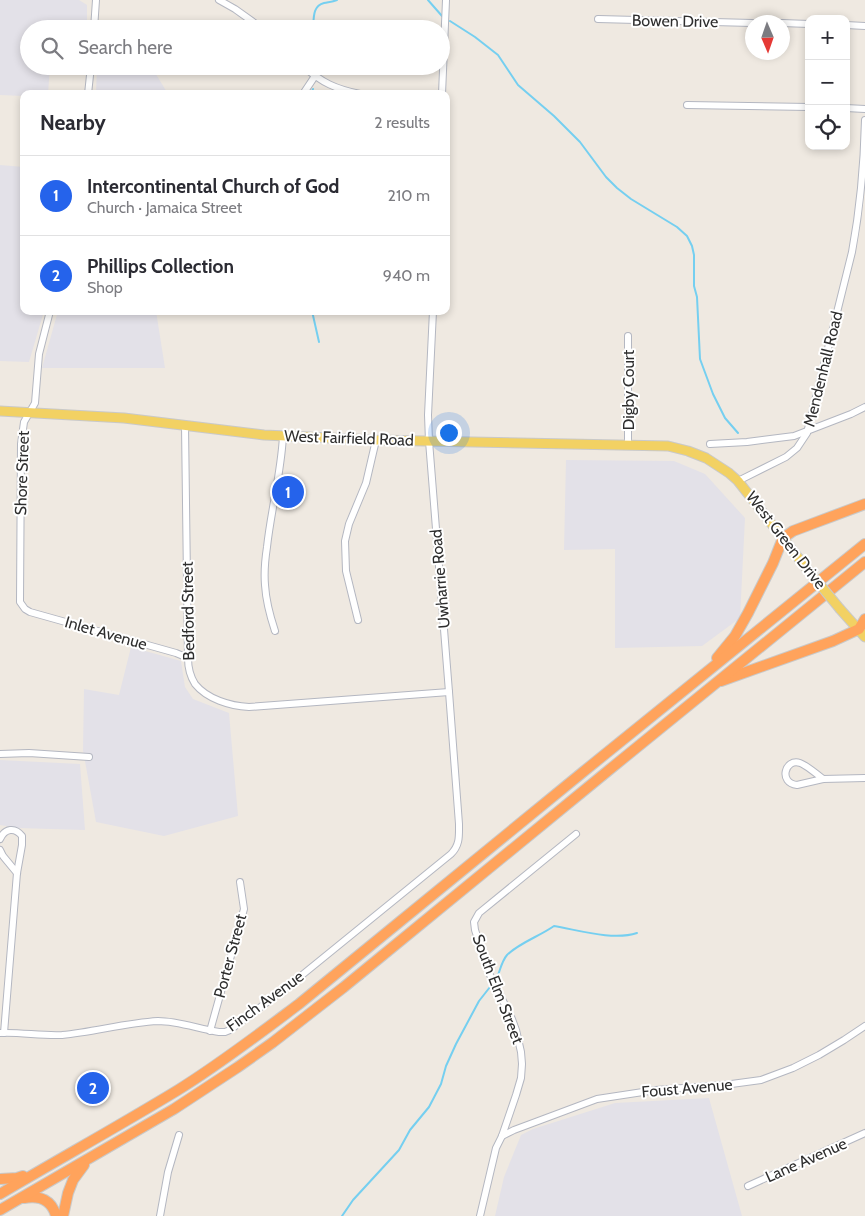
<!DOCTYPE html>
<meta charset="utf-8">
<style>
body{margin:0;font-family:Cabin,sans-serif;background:#f7f7f7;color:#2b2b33}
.controls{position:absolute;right:15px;top:15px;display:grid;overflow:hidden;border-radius:10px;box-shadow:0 2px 8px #0003}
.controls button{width:45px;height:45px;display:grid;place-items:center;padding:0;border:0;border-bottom:1px solid #e1e1e2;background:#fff;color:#2b2b33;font:25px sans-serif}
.compass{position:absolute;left:745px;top:15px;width:45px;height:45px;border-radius:50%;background:#fff;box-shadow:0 2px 8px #0003;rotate:178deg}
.you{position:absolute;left:448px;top:432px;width:18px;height:18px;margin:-12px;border:4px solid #fff;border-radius:50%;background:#1a73e8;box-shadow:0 0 0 8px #1a73e833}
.badge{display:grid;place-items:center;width:32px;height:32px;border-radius:50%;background:#2563eb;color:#fff;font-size:16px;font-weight:700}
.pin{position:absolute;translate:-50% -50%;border:2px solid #fff;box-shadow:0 1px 5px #0006}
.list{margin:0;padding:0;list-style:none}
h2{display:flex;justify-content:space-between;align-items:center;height:65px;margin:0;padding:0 20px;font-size:21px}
h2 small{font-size:16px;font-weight:400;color:#7c7c81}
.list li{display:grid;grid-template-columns:32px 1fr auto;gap:15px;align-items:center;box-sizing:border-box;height:80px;padding:0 20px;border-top:1px solid #e1e1e2}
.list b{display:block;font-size:19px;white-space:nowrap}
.list p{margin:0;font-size:16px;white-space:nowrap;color:#7c7c81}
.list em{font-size:16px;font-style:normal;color:#7c7c81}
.icon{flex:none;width:28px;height:28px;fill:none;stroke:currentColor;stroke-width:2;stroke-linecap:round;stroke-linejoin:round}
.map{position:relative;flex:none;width:865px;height:1216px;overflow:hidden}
.search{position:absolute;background:#fff;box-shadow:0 2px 8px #0003;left:20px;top:20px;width:430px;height:55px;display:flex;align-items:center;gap:12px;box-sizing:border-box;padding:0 18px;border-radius:28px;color:#7c7c81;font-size:19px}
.panel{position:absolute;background:#fff;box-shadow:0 2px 8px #0003;left:20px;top:90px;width:430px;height:225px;border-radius:10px}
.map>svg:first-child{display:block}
.industrial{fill:#e3e1e8}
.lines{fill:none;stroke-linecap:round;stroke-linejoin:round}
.stream{stroke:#75cff0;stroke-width:2}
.minor-casing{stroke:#b4b7c1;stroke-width:8}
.major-casing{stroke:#c9c9c9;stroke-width:11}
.highway-casing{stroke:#c9c9c9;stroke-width:12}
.minor{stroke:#fff;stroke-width:6}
.major{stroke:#f2d163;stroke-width:9}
.highway{stroke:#ffa35c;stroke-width:10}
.major-bridge-casing{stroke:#c9c9c9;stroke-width:11;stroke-linecap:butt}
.major-bridge{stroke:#f2d163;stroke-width:9}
.labels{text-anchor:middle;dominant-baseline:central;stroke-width:4;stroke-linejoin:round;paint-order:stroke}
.street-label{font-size:16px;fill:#2e2e2e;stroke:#fff}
</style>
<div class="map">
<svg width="865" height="1216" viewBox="0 0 865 1216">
<rect width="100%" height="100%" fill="#efe9e1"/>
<!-- industrial -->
<g class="industrial">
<polygon points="0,0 79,0 87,5 87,29 29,29 29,66 50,66 48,94 24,94 24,96 0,95"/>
<polygon points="97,66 151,66 168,94 96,94"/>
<polygon points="0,165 24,167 24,311 44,311 29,362 0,361"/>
<polygon points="58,311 156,311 165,368 42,368"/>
<polygon points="566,460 674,461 705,474 745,518 740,618 702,646 615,648 615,549 564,550"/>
<polygon points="131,647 181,661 185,687 193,699 229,713 238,816 164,836 96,822 83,750 84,689 119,695"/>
<polygon points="0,760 80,764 85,830 17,828 0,825"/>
<polygon points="709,1098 742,1216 495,1216 504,1177 521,1135 533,1129 615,1103"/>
</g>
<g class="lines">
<!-- stream -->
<g class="stream">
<polyline points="428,0 442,16"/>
<polyline points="450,21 475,37 498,55 518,85 554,116 580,142 606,177 617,188 631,199 677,227 687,236 692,246 694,255 694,286 697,297 700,359 713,394 725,418 738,433"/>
<path d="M313,29c1,-10 -1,-23 11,-26 4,-1 8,-1 13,-3"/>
<polyline points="311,94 313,89"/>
<polyline points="312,311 319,342"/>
<path d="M496,980c4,-8 5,-18 11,-25 12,-12 33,-19 47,-29 24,4 59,15 83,7"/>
<polyline points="342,1216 353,1200 399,1150 410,1130 429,1107 441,1084 446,1066 456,1044 479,1001 490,987"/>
</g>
<defs>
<g id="minor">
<polyline points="219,0 235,9 263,29"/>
<polyline points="598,19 752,23"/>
<polyline points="782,23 809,24"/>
<polyline points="846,25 865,26"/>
<polyline points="94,29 96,0"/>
<path d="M303,66c19,17 33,23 57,28"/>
<polyline points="88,94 91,66"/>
<polyline points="303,94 315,76"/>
<polyline points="442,94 446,0"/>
<polyline points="687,105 809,107"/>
<polyline points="846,108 865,109"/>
<polyline points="50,311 39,354 35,403 24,422 21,444 20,602 25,609 30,612 176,653 188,658"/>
<path d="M185,425l3,233c0,9 2,18 7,26 12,15 35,22 54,23l200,-15"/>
<polyline points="710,444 747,442 794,436 851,414 865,407"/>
<polyline points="628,445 628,336"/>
<path d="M738,481l48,-24 11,-9 10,-15 45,-181c8,-43 12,-88 13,-132"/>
<polyline points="358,620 346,571 345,541 349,524 366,483 376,440"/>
<path d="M275,631c-5,-15 -9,-30 -10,-46 -1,-12 0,-25 2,-38 4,-37 14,-73 16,-111"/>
<polyline points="0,754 29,753 89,757"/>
<path d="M823,779c-5,-4 -17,-14 -23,-16 -15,-5 -22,20 -3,22l26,-6 42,-1"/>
<path d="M0,839c5,-11 15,-12 22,-3v9l-5,28 -13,160"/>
<polyline points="0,850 3,856 17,873"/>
<polyline points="210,1031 244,909 240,882"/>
<path d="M0,1033c21,-1 41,3 62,2 32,-3 63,-12 96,-14 20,0 41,8 61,11h6l5,-2 61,-46 160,-130c9,-9 8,-18 8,-30l-10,-132 -20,-251 -1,-26 5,-104"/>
<polyline points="502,1136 514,1130 597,1099 656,1090 724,1085 761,1080 793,1068 819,1055 844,1040 865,1026"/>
<polyline points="748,1186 865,1133"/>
<polyline points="160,1216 168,1172 179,1135"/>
<polyline points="480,1216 496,1148 502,1136 516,1095 521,1078 522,1064 521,1052 516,1030 512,1019 490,975 475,930 474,922 479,913 576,834"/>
</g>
<g id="major">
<polyline points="0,411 124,418 264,435 376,440 668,446 688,451 706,458 729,473 738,481 807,569"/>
<polyline points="840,609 865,637"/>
</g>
<g id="highway">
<polyline points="717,658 735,636 748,613 773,563 783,538 793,531 865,504"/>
<polyline points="721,681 833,641 859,629 865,619"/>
<polyline points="0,1179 17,1178 23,1176"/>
<path d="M0,1194c59,-35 119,-68 178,-104 42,-26 81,-56 121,-86l284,-232 282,-228"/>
<path d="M24,1198c16,-3 28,2 32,18"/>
<polyline points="0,1210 174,1109 238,1067 272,1043 344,987 609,770 865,562"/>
<polyline points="63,1216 68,1193 73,1180 84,1165"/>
</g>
</defs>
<!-- minor casing -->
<use href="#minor" class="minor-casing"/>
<!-- major casing -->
<use href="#major" class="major-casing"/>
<!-- highway casing -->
<use href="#highway" class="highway-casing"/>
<!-- minor -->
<use href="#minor" class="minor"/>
<!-- major -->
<use href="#major" class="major"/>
<!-- highway -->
<use href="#highway" class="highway"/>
<defs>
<polyline id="major-bridge" points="807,569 840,609"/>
</defs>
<!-- major-bridge casing -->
<use href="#major-bridge" class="major-bridge-casing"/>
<!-- major-bridge -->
<use href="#major-bridge" class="major-bridge"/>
</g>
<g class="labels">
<!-- street labels -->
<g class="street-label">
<text transform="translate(675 21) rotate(1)">Bowen Drive</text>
<text transform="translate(823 369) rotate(-76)">Mendenhall Road</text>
<text transform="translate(628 390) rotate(-90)">Digby Court</text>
<text transform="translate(349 438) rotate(2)">West Fairfield Road</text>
<text transform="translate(22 473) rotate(-88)">Shore Street</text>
<text transform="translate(786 540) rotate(52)">West Green Drive</text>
<text transform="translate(440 579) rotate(-95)">Uwharrie Road</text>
<text transform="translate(188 611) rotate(-91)">Bedford Street</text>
<text transform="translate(106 633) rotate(16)">Inlet Avenue</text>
<text transform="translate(230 956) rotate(-75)">Porter Street</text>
<text transform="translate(498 989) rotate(69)">South Elm Street</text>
<text transform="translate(265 1001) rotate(-36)">Finch Avenue</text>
<text transform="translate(687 1088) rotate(-5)">Foust Avenue</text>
<text transform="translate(806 1160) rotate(-24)">Lane Avenue</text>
</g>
</g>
</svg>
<div class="controls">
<button>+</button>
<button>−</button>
<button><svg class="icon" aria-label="locate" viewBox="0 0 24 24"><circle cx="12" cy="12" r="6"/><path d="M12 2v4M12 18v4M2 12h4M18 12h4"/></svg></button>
</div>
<svg class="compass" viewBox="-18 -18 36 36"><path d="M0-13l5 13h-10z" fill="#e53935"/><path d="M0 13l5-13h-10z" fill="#7c7c81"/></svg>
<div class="you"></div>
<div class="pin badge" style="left:288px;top:492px">1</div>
<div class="pin badge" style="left:93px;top:1088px">2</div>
<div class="search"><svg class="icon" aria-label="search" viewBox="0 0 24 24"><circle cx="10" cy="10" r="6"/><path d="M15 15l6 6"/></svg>Search here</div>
<section class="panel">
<h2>Nearby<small>2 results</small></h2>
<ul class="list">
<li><span class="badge">1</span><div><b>Intercontinental Church of God</b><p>Church · Jamaica Street</p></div><em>210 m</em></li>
<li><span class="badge">2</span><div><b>Phillips Collection</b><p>Shop</p></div><em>940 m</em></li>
</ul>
</section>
</div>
